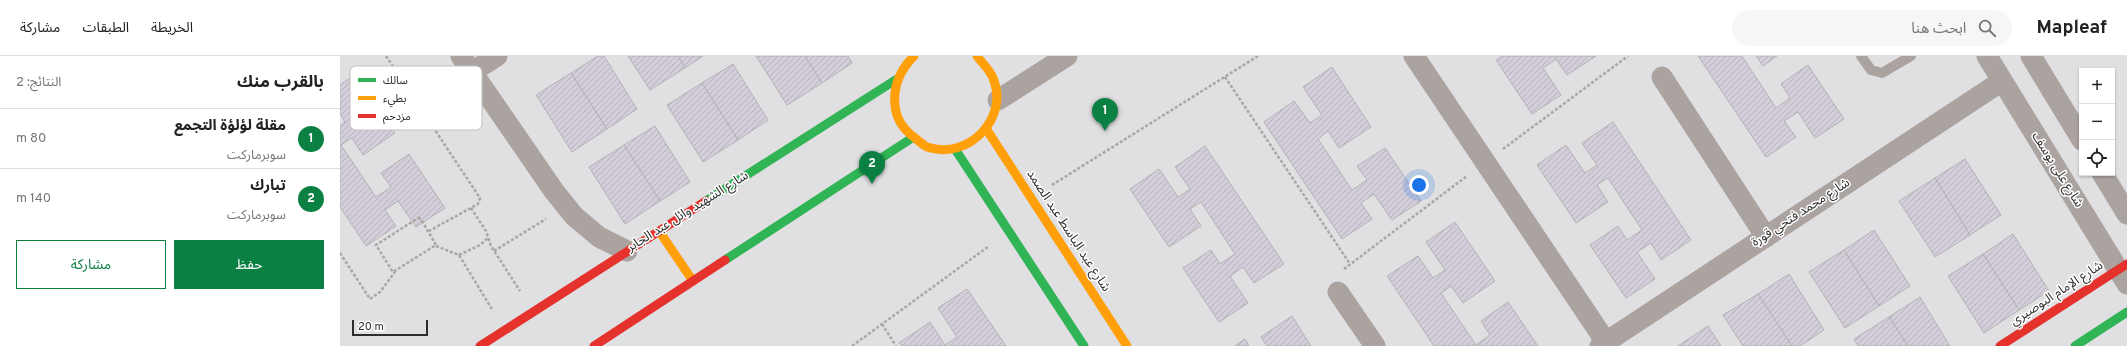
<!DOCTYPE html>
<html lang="ar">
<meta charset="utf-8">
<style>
body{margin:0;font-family:Overpass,"Noto Sans Arabic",sans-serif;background:#f6f6f6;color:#222;direction:rtl}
.controls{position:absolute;right:12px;top:12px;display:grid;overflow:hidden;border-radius:0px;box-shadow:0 1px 3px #0004}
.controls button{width:36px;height:36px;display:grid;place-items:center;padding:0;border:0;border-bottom:1px solid #e0e0e0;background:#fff;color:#222;font:20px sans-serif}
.scale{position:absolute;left:12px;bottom:10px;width:76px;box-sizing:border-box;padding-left:4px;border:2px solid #2f2e2f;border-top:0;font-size:11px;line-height:14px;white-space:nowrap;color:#2f2e2f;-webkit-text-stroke:3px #fff;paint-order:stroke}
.you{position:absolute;left:1079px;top:129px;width:14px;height:14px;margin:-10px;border:3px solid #fff;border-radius:50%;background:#1a73e8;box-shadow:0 0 0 6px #1a73e833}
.badge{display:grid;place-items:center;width:26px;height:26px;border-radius:50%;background:#0b8043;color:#fff;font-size:13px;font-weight:700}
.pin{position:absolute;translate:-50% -33px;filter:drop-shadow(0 1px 2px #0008)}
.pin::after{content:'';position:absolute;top:21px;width:14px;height:12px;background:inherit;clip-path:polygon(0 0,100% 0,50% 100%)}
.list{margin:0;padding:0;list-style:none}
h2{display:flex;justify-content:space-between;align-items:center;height:52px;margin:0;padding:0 16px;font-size:17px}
h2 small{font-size:13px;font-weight:400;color:#767676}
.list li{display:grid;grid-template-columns:26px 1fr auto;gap:12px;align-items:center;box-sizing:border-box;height:60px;padding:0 16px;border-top:1px solid #e0e0e0}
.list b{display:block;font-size:15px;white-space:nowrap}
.list p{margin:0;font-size:13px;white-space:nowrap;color:#767676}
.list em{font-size:13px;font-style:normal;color:#767676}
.actions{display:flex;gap:8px;padding:12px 16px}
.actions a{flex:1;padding:9px 0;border:1px solid #0b8043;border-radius:0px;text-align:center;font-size:14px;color:#0b8043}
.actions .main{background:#0b8043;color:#fff}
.icon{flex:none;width:22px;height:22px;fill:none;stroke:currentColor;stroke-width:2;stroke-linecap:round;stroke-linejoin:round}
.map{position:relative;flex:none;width:1787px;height:290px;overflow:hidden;direction:ltr}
header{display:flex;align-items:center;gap:24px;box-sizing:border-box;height:56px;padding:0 20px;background:#fff;border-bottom:1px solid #e0e0e0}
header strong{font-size:19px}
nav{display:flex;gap:22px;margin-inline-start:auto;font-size:14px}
.search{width:280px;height:36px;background:#f6f6f6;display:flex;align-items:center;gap:10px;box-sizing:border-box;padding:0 14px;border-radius:22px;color:#767676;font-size:15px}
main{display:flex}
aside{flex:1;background:#fff}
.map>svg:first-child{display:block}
.building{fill:url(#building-hatch);stroke:#b3b2b4}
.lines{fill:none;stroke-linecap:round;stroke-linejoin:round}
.path{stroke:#aba6a4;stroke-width:2.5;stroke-dasharray:3 2;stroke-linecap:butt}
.lane{stroke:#aba39f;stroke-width:10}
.street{stroke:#aba39f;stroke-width:21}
.fast{stroke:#30b455;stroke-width:9}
.slow{stroke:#ff9f0a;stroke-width:9}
.jam{stroke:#e5322d;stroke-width:9}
.labels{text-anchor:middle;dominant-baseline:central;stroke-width:3;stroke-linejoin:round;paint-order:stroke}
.street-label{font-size:13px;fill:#2f2e2f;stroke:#fff}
.key{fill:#fff;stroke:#c1c0c1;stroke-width:1}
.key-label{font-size:11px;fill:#2f2e2f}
</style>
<header>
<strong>Mapleaf</strong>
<div class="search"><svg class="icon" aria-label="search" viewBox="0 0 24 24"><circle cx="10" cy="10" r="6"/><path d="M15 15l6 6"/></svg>ابحث هنا</div>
<nav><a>الخريطة</a><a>الطبقات</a><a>مشاركة</a></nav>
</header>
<main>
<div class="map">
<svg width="1787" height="290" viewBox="0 0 1787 290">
<defs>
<pattern id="building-hatch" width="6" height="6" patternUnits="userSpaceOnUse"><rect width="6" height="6" fill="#d4cedb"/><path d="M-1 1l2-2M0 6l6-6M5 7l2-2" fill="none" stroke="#b6b1bc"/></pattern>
</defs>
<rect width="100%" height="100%" fill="#e0dfe1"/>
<!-- building -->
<g class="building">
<polygon points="258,0 264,0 297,53 267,73 231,17"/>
<polygon points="288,0 338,0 345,12 310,34"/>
<polygon points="338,0 363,0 345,12"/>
<polygon points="416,0 465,0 482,27 447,49"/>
<polygon points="465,0 508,0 512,7 482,27"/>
<polygon points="1162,0 1256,0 1227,19 1216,3 1203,12 1221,39 1192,58 1156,4"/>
<polygon points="1358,0 1402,0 1436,52 1450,42 1441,28 1468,9 1504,63 1475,82 1458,56 1444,65 1456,81 1426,101"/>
<polygon points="1416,0 1437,0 1423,10"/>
<polygon points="393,8 428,64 398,84 362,27"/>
<polygon points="992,11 1031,71 999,92 988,75 978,83 1012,134 1027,124 1017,110 1045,92 1081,145 1052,164 1034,138 1021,147 1032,163 1002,183 924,66 954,45 970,67 982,59 963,31"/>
<polygon points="231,17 267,73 232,96 196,39"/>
<polygon points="16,18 55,77 23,99 12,82 1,89 36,141 51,131 41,117 69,98 105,152 76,171 58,145 45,154 56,170 26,190 0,151 0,70 5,66 0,58 0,29"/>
<polygon points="362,27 398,84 363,106 327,49"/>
<polygon points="1273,66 1351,184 1321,204 1311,187 1297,196 1315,223 1286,242 1250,189 1278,170 1287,184 1302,174 1268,122 1257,129 1268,146 1236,167 1197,109 1226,89 1245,117 1257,109 1242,87"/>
<polygon points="315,70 350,126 320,145 284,89"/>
<polygon points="284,89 320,145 285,168 249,111"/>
<polygon points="865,90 944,208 914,227 903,211 890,220 908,247 879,266 843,212 871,194 880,208 895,198 861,146 850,153 861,170 829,191 790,133 819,113 838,141 850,133 835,111"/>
<polygon points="1625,103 1661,159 1630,179 1595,122"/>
<polygon points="1595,122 1630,179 1595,201 1559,145"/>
<polygon points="1115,166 1155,225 1123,247 1111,230 1101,237 1136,289 1150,279 1141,265 1168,246 1198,290 1094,290 1047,220 1078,200 1093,222 1105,214 1086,186"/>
<polygon points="1534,174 1570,230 1539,250 1504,194"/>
<polygon points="1673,178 1709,235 1679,254 1643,198"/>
<polygon points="1504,194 1539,250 1505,272 1469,216"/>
<polygon points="1643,198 1679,254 1644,277 1608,220"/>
<polygon points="1449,218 1484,274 1460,290 1452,290 1418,238"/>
<polygon points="627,233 666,290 562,290 559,287 590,266 605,289 617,281 598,252"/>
<polygon points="1418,238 1452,290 1403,290 1383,259"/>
<polygon points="1580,241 1610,290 1568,290 1549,261"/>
<polygon points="952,260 971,290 927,290 921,281"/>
<polygon points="1549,261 1568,290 1518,290 1514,283"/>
<polygon points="1368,270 1381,290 1338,290"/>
<polygon points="905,283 909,290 895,290"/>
</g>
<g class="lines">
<!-- path -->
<g class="path">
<polyline points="46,0 140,142 138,148 89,175"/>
<polyline points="885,21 1010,208"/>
<polyline points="1163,93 1288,0"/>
<polyline points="712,129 918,0"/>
<polyline points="131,152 146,175 151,190 180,235"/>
<polygon points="78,162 81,163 96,189 53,216 36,189"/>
<polyline points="96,190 119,199 153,255"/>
<polyline points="154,195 206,163"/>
<polyline points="0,197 30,243 40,236 55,216"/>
<polyline points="119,199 140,189 148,182"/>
<polyline points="1004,213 1127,120"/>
<polyline points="542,268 556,290"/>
<polyline points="512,290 649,190"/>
</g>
<!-- lane -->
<polyline class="lane" points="1521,0 1531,14 1542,17 1571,0"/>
<!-- street -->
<g class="street">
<polyline points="121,0 214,135 234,160 259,181 287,195"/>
<polyline points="1074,0 1266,286"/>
<polyline points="1647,0 1787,228"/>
<polyline points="1691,0 1742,84"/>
<polyline points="132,16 157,0"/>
<polyline points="1322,21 1426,181"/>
<polyline points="658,44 727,0"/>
<polyline points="1762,117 1787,158"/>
<polyline points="998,236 1035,290"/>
<polyline points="1260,290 1662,25"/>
</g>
<!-- fast -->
<g class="fast">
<polyline points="615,93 744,290"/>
<polyline points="366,145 557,23"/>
<polyline points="385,204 572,82"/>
<polyline points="1735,290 1787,256"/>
</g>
<!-- slow -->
<g class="slow">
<path d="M574,0c-14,14 -21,30 -19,49 1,14 9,25 20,33 4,3 8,7 12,9 41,14 83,-29 66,-69 -3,-8 -11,-15 -16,-22"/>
<polyline points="647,74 787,290"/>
<polyline points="319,175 353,225"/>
</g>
<!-- jam -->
<g class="jam">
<polyline points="140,290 366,145"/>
<polyline points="254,290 385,204"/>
<polyline points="1660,290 1787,208"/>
</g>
</g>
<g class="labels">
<!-- street labels -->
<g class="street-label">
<text transform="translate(1717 114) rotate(58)">شارع على يوسف</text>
<text transform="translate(348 156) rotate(-32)">شارع الشهيد وائل عبد الجابر</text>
<text transform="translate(1461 157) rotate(-33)">شارع محمد فتحي قورة</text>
<text transform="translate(728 175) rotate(57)">شارع عبد الباسط عبد الصمد</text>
<text transform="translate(1717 238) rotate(-33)">شارع الإمام البوصيري</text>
</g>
</g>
<!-- legend -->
<rect x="10" y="10" width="132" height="64" rx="6" class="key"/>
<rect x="18" y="22" width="18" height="4" fill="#30b455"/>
<rect x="18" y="40" width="18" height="4" fill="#ff9f0a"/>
<rect x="18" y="58" width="18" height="4" fill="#e5322d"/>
<g class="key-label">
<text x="43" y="28">سالك</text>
<text x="43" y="46">بطيء</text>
<text x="43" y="64">مزدحم</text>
</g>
</svg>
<div class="controls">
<button>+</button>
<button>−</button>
<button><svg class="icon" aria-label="locate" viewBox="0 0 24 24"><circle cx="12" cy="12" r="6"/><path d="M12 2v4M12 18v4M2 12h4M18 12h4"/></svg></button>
</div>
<div class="scale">20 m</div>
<div class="you"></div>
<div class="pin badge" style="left:765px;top:75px">1</div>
<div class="pin badge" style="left:532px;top:128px">2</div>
</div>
<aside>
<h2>بالقرب منك<small>النتائج: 2</small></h2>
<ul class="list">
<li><span class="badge">1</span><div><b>مقلة لؤلؤة التجمع</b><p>سوبرماركت</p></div><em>80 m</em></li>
<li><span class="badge">2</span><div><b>تبارك</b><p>سوبرماركت</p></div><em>140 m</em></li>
</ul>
<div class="actions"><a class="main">حفظ</a><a>مشاركة</a></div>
</aside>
</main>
